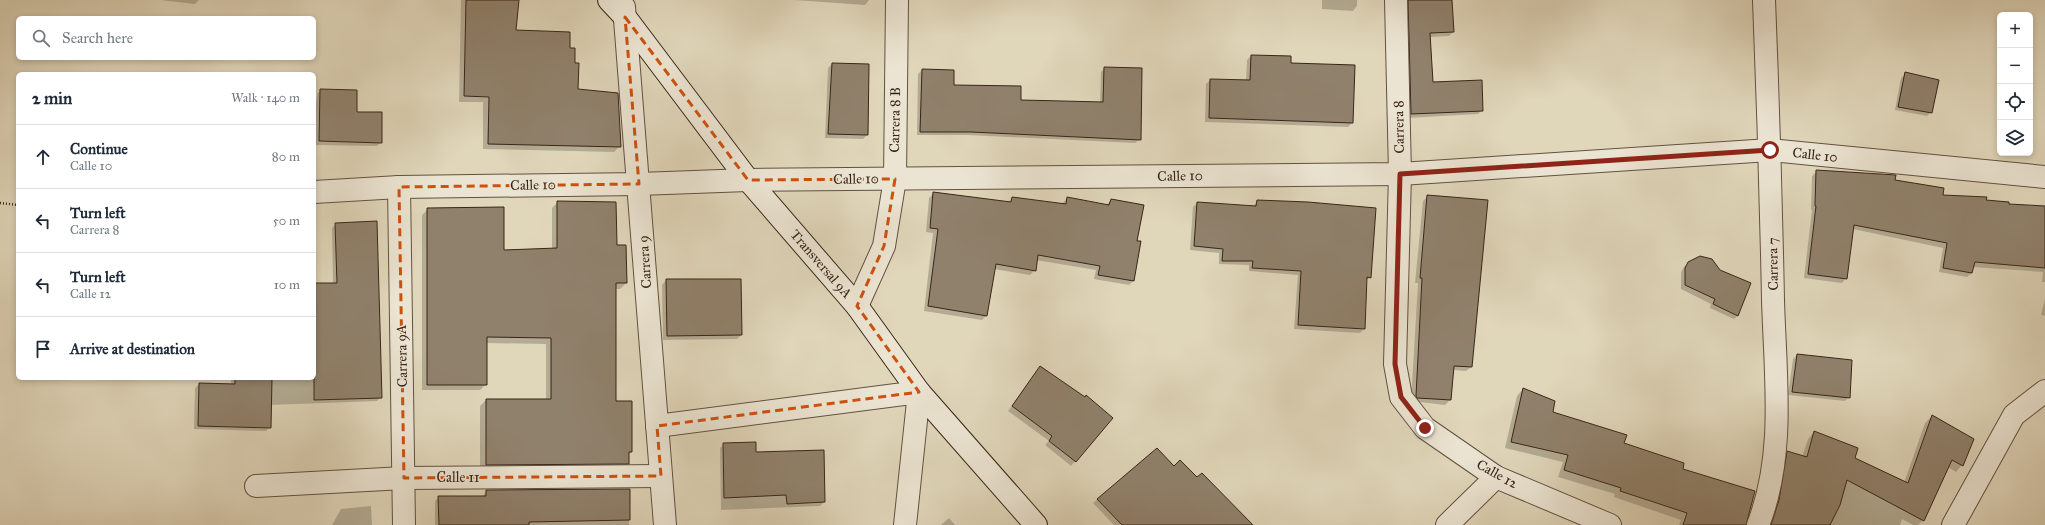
<!DOCTYPE html>
<meta charset="utf-8">
<style>
body{margin:0;font-family:"IM FELL Great Primer",serif;background:#f6f6f7;color:#1f2937}
.controls{position:absolute;right:12px;top:12px;display:grid;overflow:hidden;border-radius:6px;box-shadow:0 2px 6px #0003}
.controls button{width:36px;height:36px;display:grid;place-items:center;padding:0;border:0;border-bottom:1px solid #e0e1e3;background:#fff;color:#1f2937;font:20px sans-serif}
.stop{position:absolute;width:12px;height:12px;margin:-9px;border:3px solid #8f2418;border-radius:50%;background:#fff}
.stop.end{background:#8f2418;border-color:#fff;box-shadow:0 1px 4px #0008}
.list{margin:0;padding:0;list-style:none}
h2{display:flex;justify-content:space-between;align-items:center;height:52px;margin:0;padding:0 16px;font-size:17px}
h2 small{font-size:13px;font-weight:400;color:#747a83}
.list li{display:grid;grid-template-columns:26px 1fr auto;gap:12px;align-items:center;box-sizing:border-box;height:64px;padding:0 16px;border-top:1px solid #e0e1e3}
.list b{display:block;font-size:15px;white-space:nowrap}
.list p{margin:0;font-size:13px;white-space:nowrap;color:#747a83}
.list em{font-size:13px;font-style:normal;color:#747a83}
.icon{flex:none;width:22px;height:22px;fill:none;stroke:currentColor;stroke-width:2;stroke-linecap:round;stroke-linejoin:round}
.map{position:relative;flex:none;width:2045px;height:525px;overflow:hidden}
.search{position:absolute;background:#fff;box-shadow:0 2px 6px #0003;left:16px;top:16px;width:300px;height:44px;display:flex;align-items:center;gap:10px;box-sizing:border-box;padding:0 14px;border-radius:6px;color:#747a83;font-size:15px}
.panel{position:absolute;background:#fff;box-shadow:0 2px 6px #0003;left:16px;top:72px;width:300px;height:308px;border-radius:6px}
.map>svg:first-child{display:block}
.shadow{fill:#0003}
.building{fill:#90816c;stroke:#392517}
.lines{fill:none;stroke-linecap:round;stroke-linejoin:round}
.minor-casing{stroke:#635140;stroke-width:24}
.secondary-casing{stroke:#392517;stroke-width:24}
.path{stroke:#392517;stroke-width:2.5;stroke-dasharray:1 2;stroke-linecap:butt}
.minor{stroke:#ebe4d2;stroke-width:22}
.secondary{stroke:#ebe4d2;stroke-width:22}
.route{stroke:#8f2418;stroke-width:5}
.marked{fill:none;stroke:#ce510e;stroke-width:3;stroke-dasharray:8 5;stroke-linejoin:round}
.labels{text-anchor:middle;dominant-baseline:central;stroke-width:3;stroke-linejoin:round;paint-order:stroke}
.street-label{font-size:14px;fill:#392517;stroke:#ebe4d2}
</style>
<div class="map">
<svg width="2045" height="525" viewBox="0 0 2045 525">
<rect width="100%" height="100%" fill="#e0d6ba"/>
<filter id="stains"><feTurbulence type="fractalNoise" baseFrequency=".005" numOctaves="4"/><feColorMatrix values="0 0 0 0 .2 0 0 0 0 .09 0 0 0 0 .02 0 0 0 .5 -.17"/></filter>
<radialGradient id="worn" r=".72"><stop offset=".6" stop-color="#630" stop-opacity="0"/><stop offset="1" stop-color="#630" stop-opacity=".3"/></radialGradient>
<!-- shadow -->
<g class="shadow">
<polygon points="160,0 199,0 195,4"/>
<polygon points="461,0 518,0 515,31 569,49 577,90 620,146 614,152 483,149 483,102 459,102"/>
<polygon points="794,0 869,0 865,5"/>
<polygon points="1322,0 1357,0 1357,6 1353,11 1322,9"/>
<polygon points="1404,0 1451,0 1453,32 1449,36 1429,37 1432,83 1482,110 1478,114 1407,118"/>
<polygon points="1251,56 1290,64 1352,123 1348,127 1205,122 1206,84 1210,80 1246,81 1247,60"/>
<polygon points="832,64 867,135 863,139 825,138 828,68"/>
<polygon points="1105,68 1140,139 1135,143 967,135 917,135 918,74 922,70 953,71 953,86 1020,101 1100,103 1101,72"/>
<polygon points="1905,74 1931,112 1927,116 1895,110 1901,78"/>
<polygon points="321,90 356,113 381,142 377,146 314,145 314,106 316,105 317,94"/>
<polygon points="1817,171 1894,181 1942,196 2008,204 2045,224 2045,282 2042,282 2043,272 1973,267 1972,273 1967,277 1939,272 1943,248 1853,229 1846,278 1842,283 1804,278 1812,210 1811,210 1812,176"/>
<polygon points="934,193 1007,203 1012,198 1062,204 1067,198 1106,205 1111,200 1136,241 1133,281 1129,285 1094,279 1096,270 1036,260 1035,270 1030,275 994,269 986,316 982,320 924,311 933,233 926,232 929,198"/>
<polygon points="1428,196 1471,367 1466,371 1452,370 1450,400 1445,405 1411,401 1418,283 1415,283 1423,201"/>
<polygon points="1257,201 1370,277 1366,281 1364,329 1360,333 1294,329 1298,275 1249,271 1249,265 1219,264 1219,253 1190,250 1193,207 1197,203 1253,207"/>
<polygon points="558,202 616,246 626,283 620,289 615,289 615,402 631,452 628,455 628,463 622,469 480,470 480,406 486,400 546,400 546,344 486,343 486,384 480,390 422,390 422,215 428,209 503,251 552,249 552,208"/>
<polygon points="336,224 381,397 377,401 270,405 270,427 266,431 194,429 195,388 199,384 231,385 231,378 314,378 314,284 333,284 332,228"/>
<polygon points="1700,257 1738,315 1734,319 1710,308 1711,304 1681,289 1681,272 1684,267 1694,259"/>
<polygon points="666,280 740,280 741,335 737,339 663,340 662,285"/>
<polygon points="2045,299 2045,316 2041,315"/>
<polygon points="1797,355 1849,397 1845,401 1788,395 1793,359"/>
<polygon points="1040,367 1112,418 1071,466 1045,445 1049,441 1008,411"/>
<polygon points="1523,389 1552,413 1682,469 1745,525 1679,525 1681,520 1614,497 1615,494 1558,477 1563,462 1505,448 1517,396"/>
<polygon points="1932,416 1962,465 1956,472 1948,467 1923,520 1918,525 1913,525 1902,519 1900,525 1767,525 1781,459 1787,452 1802,457 1808,439 1814,432 1853,458 1904,483 1925,423"/>
<polygon points="724,444 755,453 824,502 820,506 721,510 720,448"/>
<polygon points="1157,450 1174,467 1252,525 1114,525 1093,503"/>
<polygon points="629,490 629,525 435,525 435,501 439,497 482,497 486,491"/>
<polygon points="371,506 372,525 332,525 341,509"/>
<polygon points="949,518 955,525 941,525"/>
</g>
<!-- building -->
<g class="building">
<polygon points="466,0 519,0 516,30 570,32 570,48 575,48 575,63 579,63 578,89 618,93 621,147 488,144 489,97 464,96"/>
<polygon points="1408,0 1452,0 1454,32 1430,33 1433,82 1482,80 1483,111 1411,114"/>
<polygon points="1251,55 1291,56 1291,63 1355,65 1353,123 1209,118 1210,79 1250,80"/>
<polygon points="832,63 869,64 868,135 828,134"/>
<polygon points="1104,67 1142,68 1141,140 971,132 920,132 922,69 954,70 954,85 1021,86 1021,100 1103,102"/>
<polygon points="1905,72 1939,80 1932,113 1898,107"/>
<polygon points="320,89 357,90 357,112 382,112 382,143 319,141"/>
<polygon points="1816,170 1896,175 1895,180 1944,188 1943,195 1987,197 1986,200 2009,202 2009,204 2045,206 2045,268 1975,262 1972,273 1943,268 1947,243 1854,225 1847,279 1808,274 1816,206 1815,206"/>
<polygon points="933,192 1011,202 1012,197 1066,204 1067,197 1109,205 1111,199 1144,205 1137,241 1141,241 1134,281 1098,275 1100,266 1038,255 1036,271 996,264 987,316 928,306 938,229 930,228"/>
<polygon points="1427,195 1488,200 1472,367 1454,366 1451,400 1417,398 1416,396 1422,278 1420,278"/>
<polygon points="1257,200 1308,202 1376,208 1371,278 1367,277 1365,329 1298,325 1301,271 1252,268 1253,261 1222,261 1223,249 1194,246 1197,202 1256,206"/>
<polygon points="557,201 616,202 617,245 626,245 627,283 616,283 616,401 632,401 632,452 629,452 629,464 486,465 486,399 551,399 551,338 487,337 487,385 427,385 427,208 504,207 504,250 557,248"/>
<polygon points="377,221 382,398 314,400 314,283 337,283 335,223"/>
<polygon points="1700,256 1712,259 1720,270 1751,283 1738,316 1713,304 1715,299 1685,285 1685,268 1688,262"/>
<polygon points="666,279 741,279 742,335 667,336"/>
<polygon points="1797,354 1852,360 1850,398 1792,392"/>
<polygon points="1040,366 1085,397 1086,395 1113,418 1076,462 1049,441 1052,436 1012,406"/>
<polygon points="235,378 272,378 271,428 198,426 199,383 235,384"/>
<polygon points="1523,388 1555,401 1553,412 1627,435 1624,443 1684,463 1683,469 1755,491 1746,525 1683,525 1687,513 1620,491 1621,488 1564,470 1568,455 1511,442"/>
<polygon points="1932,415 1974,439 1963,466 1952,460 1924,521 1847,480 1840,505 1830,525 1771,525 1779,500 1787,451 1807,457 1814,431 1858,448 1855,458 1908,483"/>
<polygon points="756,442 756,452 824,450 825,502 787,504 786,495 724,498 723,443"/>
<polygon points="1157,448 1174,466 1180,460 1197,477 1202,473 1253,525 1122,525 1097,499"/>
<polygon points="630,489 630,520 529,522 529,525 439,525 438,496 486,496 486,490"/>
</g>
<g class="lines">
<defs>
<g id="minor">
<polyline points="1396,0 1400,174 1395,364 1401,397 1425,428 1496,477 1610,525"/>
<polyline points="624,7 665,525"/>
<polyline points="399,187 404,525"/>
<polyline points="314,192 399,187 639,184 748,180 1400,174 1770,150 2045,177"/>
<polyline points="857,306 884,246 895,179 897,0"/>
<polyline points="657,426 919,392 905,525"/>
<polyline points="256,486 404,478 661,476"/>
<polyline points="1447,525 1496,477"/>
<path d="M1758,525c28,-71 17,-151 15,-225 -2,-100 -5,-200 -9,-300"/>
<polyline points="1953,525 2014,415 2045,391"/>
</g>
<polyline id="secondary" points="609,0 625,17 748,180 857,306 919,392 1036,525"/>
</defs>
<!-- minor casing -->
<use href="#minor" class="minor-casing"/>
<!-- secondary casing -->
<use href="#secondary" class="secondary-casing"/>
<!-- path -->
<polyline class="path" points="0,203 18,205"/>
<!-- minor -->
<use href="#minor" class="minor"/>
<!-- secondary -->
<use href="#secondary" class="secondary"/>
</g>
<g class="lines">
<!-- route -->
<polyline class="route" points="1425,428 1401,397 1395,364 1400,174 1770,150"/>
</g>
<!-- marked area -->
<path class="marked" d="M625,17l123,163 147,-1 -11,67 -27,60 62,86 -262,34 4,50 -257,2 -5,-291 240,-3z"/>
<g class="labels">
<!-- street labels -->
<g class="street-label">
<text transform="translate(895 120) rotate(-89)">Carrera 8 B</text>
<text transform="translate(1399 127) rotate(-91)">Carrera 8</text>
<text transform="translate(1815 155) rotate(6)">Calle 10</text>
<text transform="translate(1180 176) rotate(-1)">Calle 10</text>
<text transform="translate(856 179) rotate(-1)">Calle 10</text>
<text transform="translate(533 185) rotate(-1)">Calle 10</text>
<text transform="translate(645 262) rotate(-94)">Carrera 9</text>
<text transform="translate(821 264) rotate(49)">Transversal 9A</text>
<text transform="translate(1773 264) rotate(-91)">Carrera 7</text>
<text transform="translate(402 356) rotate(-91)">Carrera 9A</text>
<text transform="translate(1497 474) rotate(29)">Calle 12</text>
<text x="458" y="477">Calle 11</text>
</g>
</g>
<rect width="100%" height="100%" filter="url(#stains)"/>
<rect width="100%" height="100%" fill="url(#worn)"/>
</svg>
<div class="controls">
<button>+</button>
<button>−</button>
<button><svg class="icon" aria-label="locate" viewBox="0 0 24 24"><circle cx="12" cy="12" r="6"/><path d="M12 2v4M12 18v4M2 12h4M18 12h4"/></svg></button>
<button><svg class="icon" aria-label="layers" viewBox="0 0 24 24"><path d="M12 4l9 5-9 5-9-5zM3 14l9 5 9-5"/></svg></button>
</div>
<div class="stop" style="left:1770px;top:150px"></div>
<div class="stop end" style="left:1425px;top:428px"></div>
<div class="search"><svg class="icon" aria-label="search" viewBox="0 0 24 24"><circle cx="10" cy="10" r="6"/><path d="M15 15l6 6"/></svg>Search here</div>
<section class="panel">
<h2>2 min<small>Walk · 140 m</small></h2>
<ul class="list">
<li><svg class="icon" aria-label="ahead" viewBox="0 0 24 24"><path d="M12 20V5M6 11l6-6 6 6"/></svg><div><b>Continue</b><p>Calle 10</p></div><em>80 m</em></li>
<li><svg class="icon" aria-label="left" viewBox="0 0 24 24"><path d="M17 20v-9H6M10 6l-5 5 5 5"/></svg><div><b>Turn left</b><p>Carrera 8</p></div><em>50 m</em></li>
<li><svg class="icon" aria-label="left" viewBox="0 0 24 24"><path d="M17 20v-9H6M10 6l-5 5 5 5"/></svg><div><b>Turn left</b><p>Calle 12</p></div><em>10 m</em></li>
<li><svg class="icon" aria-label="arrive" viewBox="0 0 24 24"><path d="M6 21V4h12l-3 4 3 4H6"/></svg><div><b>Arrive at destination</b></div></li>
</ul>
</section>
</div>
